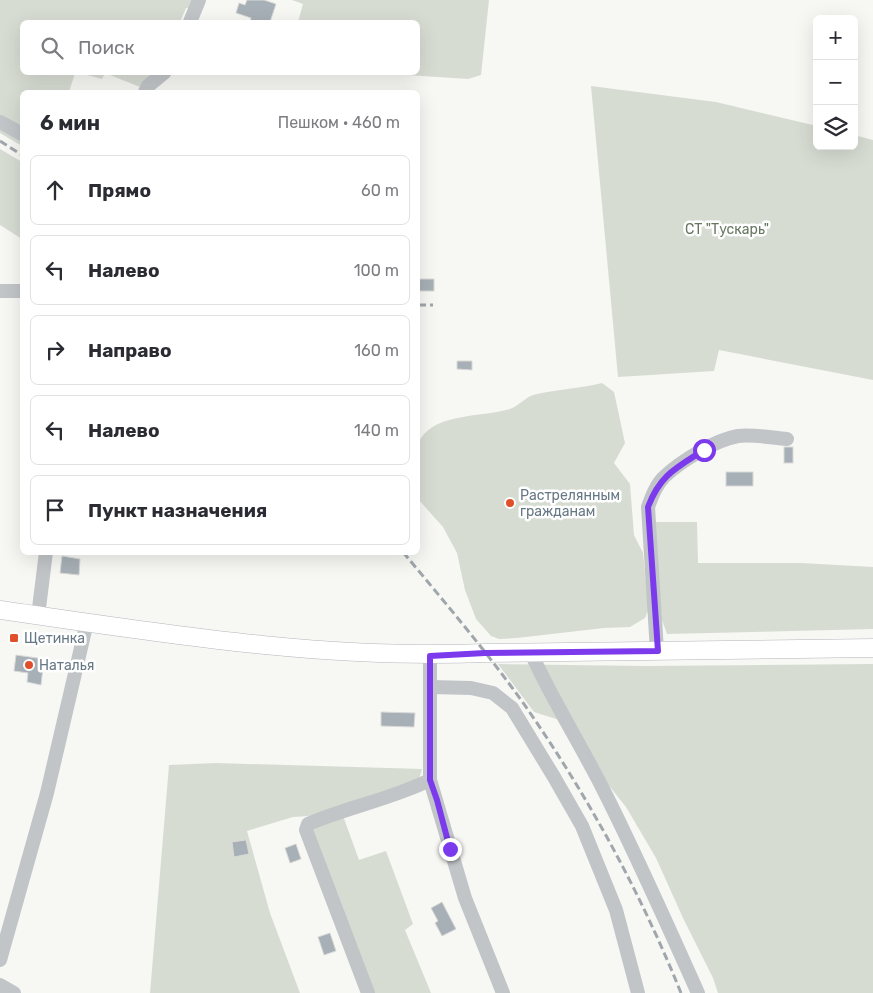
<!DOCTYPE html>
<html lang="ru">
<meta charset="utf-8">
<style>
body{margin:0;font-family:Rubik,sans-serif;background:#f2f2f3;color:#2b2b33}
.controls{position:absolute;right:15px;top:15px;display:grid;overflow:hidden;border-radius:8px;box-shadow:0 5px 20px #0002}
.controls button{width:45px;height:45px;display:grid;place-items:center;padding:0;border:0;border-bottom:1px solid #e1e1e2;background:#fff;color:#2b2b33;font:25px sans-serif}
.stop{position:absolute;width:15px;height:15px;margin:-11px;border:4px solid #7c3aed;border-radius:50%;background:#fff}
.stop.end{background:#7c3aed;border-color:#fff;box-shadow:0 1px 5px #0008}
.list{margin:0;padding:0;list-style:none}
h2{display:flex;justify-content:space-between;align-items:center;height:65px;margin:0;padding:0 20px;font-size:21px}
h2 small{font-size:16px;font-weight:400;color:#7c7c81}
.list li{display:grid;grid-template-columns:32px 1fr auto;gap:15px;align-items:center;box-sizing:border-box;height:70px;margin:0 10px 10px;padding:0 10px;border:1px solid #e1e1e2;border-radius:8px}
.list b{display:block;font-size:19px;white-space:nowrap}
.list em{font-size:16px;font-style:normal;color:#7c7c81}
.icon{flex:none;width:28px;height:28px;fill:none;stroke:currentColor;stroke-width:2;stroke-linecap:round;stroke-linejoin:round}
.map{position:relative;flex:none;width:873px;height:993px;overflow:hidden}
.search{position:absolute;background:#fff;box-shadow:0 5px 20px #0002;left:20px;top:20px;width:400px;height:55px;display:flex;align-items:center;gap:12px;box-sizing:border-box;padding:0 18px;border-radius:8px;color:#7c7c81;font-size:19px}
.panel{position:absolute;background:#fff;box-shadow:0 5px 20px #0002;left:20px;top:90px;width:400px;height:465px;border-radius:8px}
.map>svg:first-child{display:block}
.green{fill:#d7dcd3}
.building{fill:#a7b0b6;stroke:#d9d9d7}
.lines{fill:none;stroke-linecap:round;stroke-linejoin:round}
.major-casing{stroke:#b2b7bb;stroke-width:19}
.minor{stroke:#c1c5c8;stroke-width:14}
.major{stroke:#fff;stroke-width:18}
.rail{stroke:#a0a7ac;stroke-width:3;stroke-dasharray:8 4;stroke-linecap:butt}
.route{stroke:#7c3aed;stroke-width:6}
.poi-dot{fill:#e14f2a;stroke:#fff;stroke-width:2}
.labels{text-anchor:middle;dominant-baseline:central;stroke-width:5;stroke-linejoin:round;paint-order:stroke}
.park-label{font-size:14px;fill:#667761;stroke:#fff}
.poi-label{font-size:14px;fill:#677885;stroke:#fff;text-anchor:start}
</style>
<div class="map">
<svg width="873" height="993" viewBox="0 0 873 993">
<rect width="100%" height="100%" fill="#f7f7f4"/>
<!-- green -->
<g class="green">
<polygon points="0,0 204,0 201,7 186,8 180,22 22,22 22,72 75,73 69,92 22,92 22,146 0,133"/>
<polygon points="292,0 489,0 481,75 468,79 376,73 418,72 418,22 298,22 303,4"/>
<polygon points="80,73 155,73 140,87 105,73 102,79"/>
<polygon points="591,86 716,102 817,126 817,146 854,146 854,135 873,140 873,380 719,350 714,371 618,377"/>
<polygon points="0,149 22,162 22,239 0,225"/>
<path d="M602,383l12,9 11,51 -11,20 16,21 4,51 9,18 3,30 3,25 -4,10 -15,9 -26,1 -87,10 -18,1 -8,-3 -15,-17 -11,-29 -8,-37 -14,-26 -25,-28c0,-16 -5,-49 3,-61 16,-25 63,-21 89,-29 8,-3 15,-11 23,-14 23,-6 46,-6 69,-12z"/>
<polygon points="654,522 697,522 698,563 801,563 873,567 873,629 667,634 662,620"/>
<polygon points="498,664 646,666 873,664 873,993 718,993 713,978 683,918 656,858 626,807 603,778 575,725 534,712"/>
<polygon points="216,763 422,769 419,779 309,816 293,817 247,831 270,913 300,993 150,993 169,765"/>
<polygon points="342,813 359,860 386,851 413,924 405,930 431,993 374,993 310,828"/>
</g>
<!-- building -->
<g class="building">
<polygon points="247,0 264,0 276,4 270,22 250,22 251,18 236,13 239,3 245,5"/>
<rect x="418" y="279" width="16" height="12"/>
<polygon points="457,361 472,361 472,370 457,369"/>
<rect x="784" y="447" width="9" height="16"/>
<rect x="726" y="472" width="27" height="14"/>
<polygon points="62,556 80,559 79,575 60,573"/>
<polygon points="16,655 44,659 41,685 27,682 28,673 14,671"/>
<polygon points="381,712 415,713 414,727 381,726"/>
<polygon points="246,840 249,854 234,857 232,842"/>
<polygon points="296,844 301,859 290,863 285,848"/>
<polygon points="442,902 456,929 442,936 435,923 438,921 431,908"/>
<polygon points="330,933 336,951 324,955 318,937"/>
</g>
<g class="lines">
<defs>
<path id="major" d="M0,610c160,23 323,50 485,43l388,-5"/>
</defs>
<!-- major casing -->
<use href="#major" class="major-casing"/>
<!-- minor -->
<g class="minor">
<polyline points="190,22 199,0"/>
<polyline points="145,92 148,86 165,72"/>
<polyline points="0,122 22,134"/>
<polyline points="0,291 22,291"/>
<polyline points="38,616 46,552"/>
<path d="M657,651l-9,-144c4,-11 8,-22 16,-30 17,-16 51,-37 74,-41 14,-2 35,2 49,3"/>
<path d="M531,653c21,46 48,89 71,134 34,67 65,137 96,206"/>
<polyline points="430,656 430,780 465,898 503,993"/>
<polyline points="431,687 471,688 493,693 512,708 554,777 582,826 616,910 638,993"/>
<polyline points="0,960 47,793 87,622"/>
<polyline points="0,985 14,993"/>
<path d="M368,993l-62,-163 2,-6c40,-17 83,-25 122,-44"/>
</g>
<!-- major -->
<use href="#major" class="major"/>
<!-- rail -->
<g class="rail">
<polyline points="0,141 22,155"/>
<polyline points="418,305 433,305"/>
<path d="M403,552c48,58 97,115 138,177 55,82 103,172 140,264"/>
</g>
</g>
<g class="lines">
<!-- route -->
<path class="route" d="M450,849l-13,-49 -7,-20v-124l55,-3 173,-2 -10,-144c12,-32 28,-39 56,-57"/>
</g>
<!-- markers -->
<g class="poi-dot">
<circle cx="510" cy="503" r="5"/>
<rect x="9" y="633" width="10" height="10" rx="2.5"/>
<circle cx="29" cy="665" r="5"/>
</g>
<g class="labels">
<!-- park labels -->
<g class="park-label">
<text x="727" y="229">СТ "Тускарь"</text>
</g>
<!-- poi labels -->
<g class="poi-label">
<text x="520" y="495">Растрелянным<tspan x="520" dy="16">гражданам</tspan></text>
<text x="24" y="638">Щетинка</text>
<text x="39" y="665">Наталья</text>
</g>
</g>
</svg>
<div class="controls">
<button>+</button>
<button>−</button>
<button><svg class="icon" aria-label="layers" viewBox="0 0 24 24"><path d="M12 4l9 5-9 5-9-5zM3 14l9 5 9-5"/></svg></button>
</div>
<div class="stop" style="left:704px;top:450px"></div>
<div class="stop end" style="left:450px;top:849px"></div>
<div class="search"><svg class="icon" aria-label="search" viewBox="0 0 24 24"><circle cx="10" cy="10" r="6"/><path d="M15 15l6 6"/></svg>Поиск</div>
<section class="panel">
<h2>6 мин<small>Пешком · 460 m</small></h2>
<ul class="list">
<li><svg class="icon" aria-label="ahead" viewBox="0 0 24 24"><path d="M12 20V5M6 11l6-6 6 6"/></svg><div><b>Прямо</b></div><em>60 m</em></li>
<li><svg class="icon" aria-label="left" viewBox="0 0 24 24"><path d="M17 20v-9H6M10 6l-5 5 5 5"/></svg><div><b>Налево</b></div><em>100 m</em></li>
<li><svg class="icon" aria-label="right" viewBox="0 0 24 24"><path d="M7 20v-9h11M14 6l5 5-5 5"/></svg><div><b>Направо</b></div><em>160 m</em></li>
<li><svg class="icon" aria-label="left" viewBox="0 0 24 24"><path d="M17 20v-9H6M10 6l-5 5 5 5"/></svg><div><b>Налево</b></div><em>140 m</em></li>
<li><svg class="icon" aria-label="arrive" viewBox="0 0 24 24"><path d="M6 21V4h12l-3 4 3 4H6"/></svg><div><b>Пункт назначения</b></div></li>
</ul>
</section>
</div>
